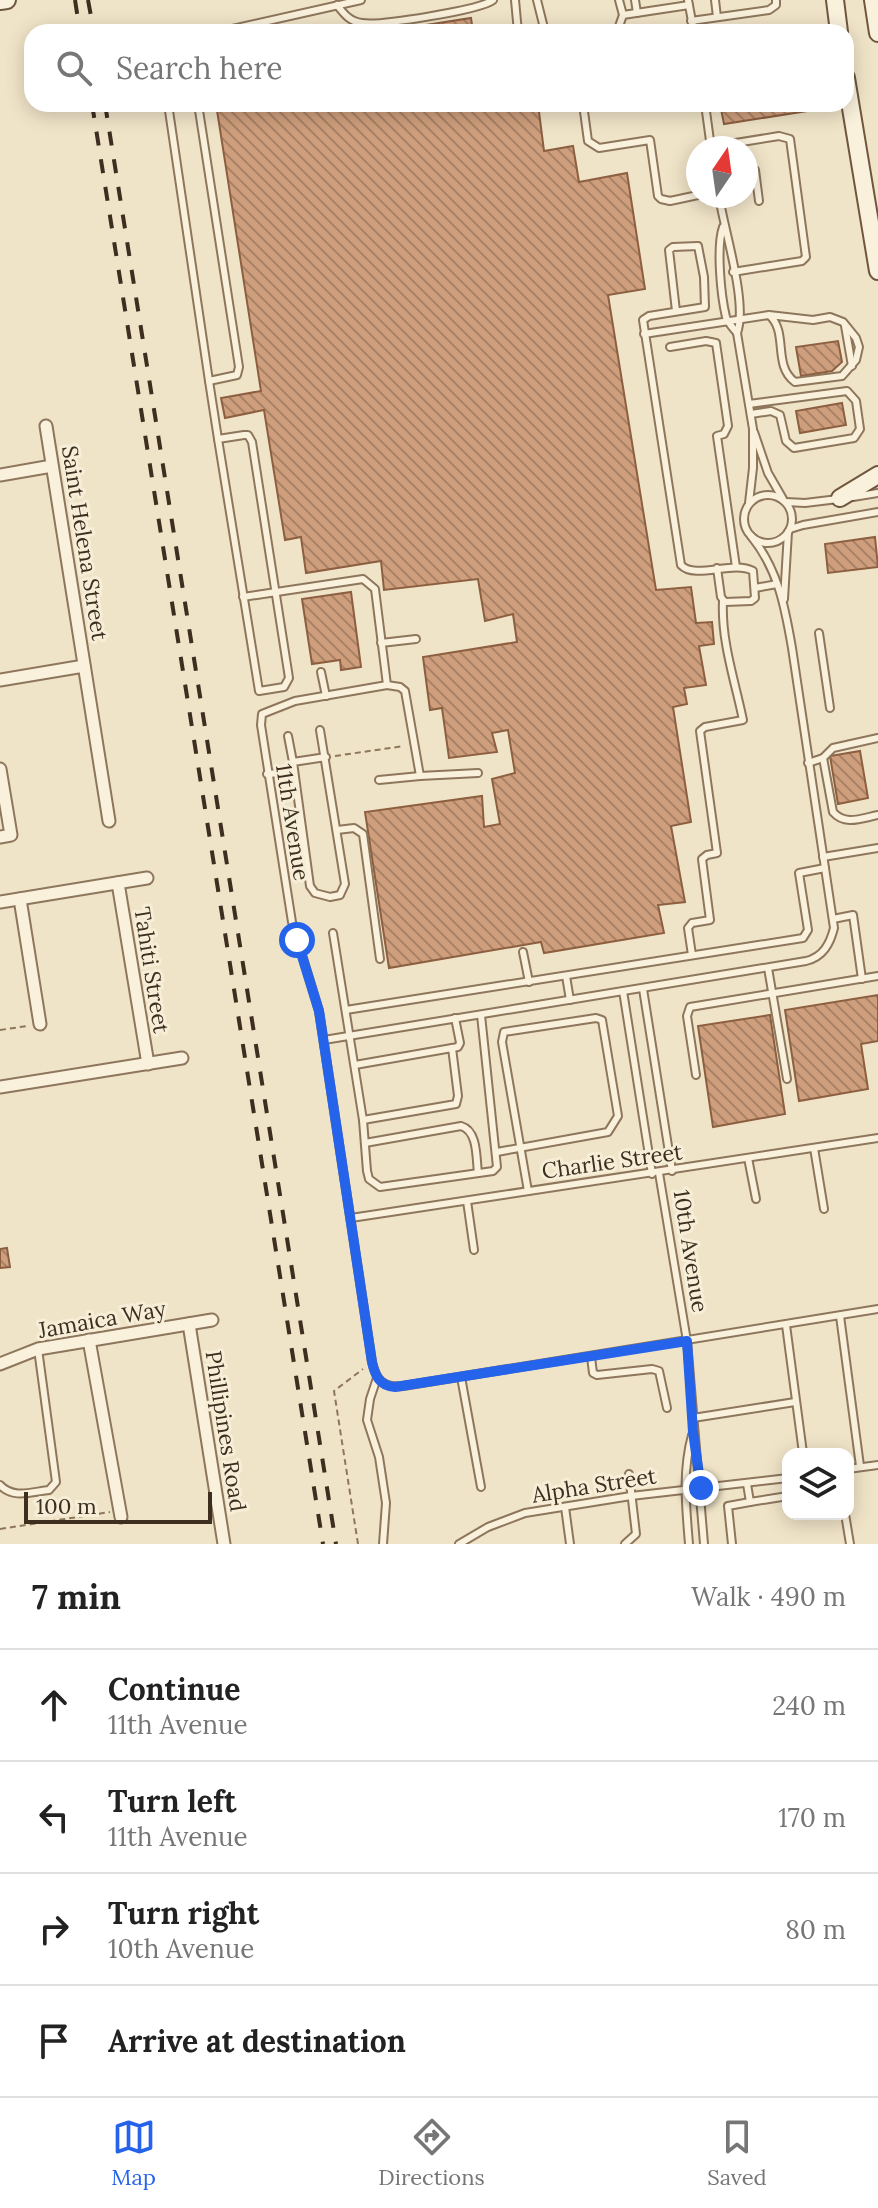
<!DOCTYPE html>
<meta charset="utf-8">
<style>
body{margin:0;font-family:Lora,serif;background:#f6f6f6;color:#222}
.controls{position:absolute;right:24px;bottom:24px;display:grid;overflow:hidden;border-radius:16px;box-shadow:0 4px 20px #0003}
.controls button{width:72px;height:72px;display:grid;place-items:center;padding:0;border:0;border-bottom:2px solid #e0e0e0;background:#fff;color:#222;font:40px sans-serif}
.compass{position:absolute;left:686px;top:136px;width:72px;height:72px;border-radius:50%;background:#fff;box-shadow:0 4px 20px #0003;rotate:13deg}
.scale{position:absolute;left:24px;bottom:20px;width:188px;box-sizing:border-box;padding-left:8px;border:4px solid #3d2e20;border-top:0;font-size:22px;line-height:28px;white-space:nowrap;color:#3d2e20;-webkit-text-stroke:6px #f7eed8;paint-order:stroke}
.stop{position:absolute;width:24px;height:24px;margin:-18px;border:6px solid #2563eb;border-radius:50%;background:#fff}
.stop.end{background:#2563eb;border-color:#fff;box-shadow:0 2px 8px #0008}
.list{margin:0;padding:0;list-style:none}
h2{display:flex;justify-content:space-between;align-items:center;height:104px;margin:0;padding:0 32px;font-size:34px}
h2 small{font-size:26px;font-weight:400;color:#767676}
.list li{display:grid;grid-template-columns:52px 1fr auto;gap:24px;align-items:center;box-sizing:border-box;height:112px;padding:0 32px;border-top:2px solid #e0e0e0}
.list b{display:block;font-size:30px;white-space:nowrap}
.list p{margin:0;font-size:26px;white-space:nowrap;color:#767676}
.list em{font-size:26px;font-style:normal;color:#767676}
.icon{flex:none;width:44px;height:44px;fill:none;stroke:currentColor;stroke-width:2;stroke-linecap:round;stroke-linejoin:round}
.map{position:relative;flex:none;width:878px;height:1544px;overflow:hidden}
.search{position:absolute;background:#fff;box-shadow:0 4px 20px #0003;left:24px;right:24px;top:24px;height:88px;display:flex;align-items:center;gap:20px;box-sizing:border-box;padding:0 28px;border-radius:24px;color:#767676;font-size:30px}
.sheet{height:552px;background:#fff}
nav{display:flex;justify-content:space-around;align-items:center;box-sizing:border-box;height:112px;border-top:2px solid #e0e0e0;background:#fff;font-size:22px;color:#767676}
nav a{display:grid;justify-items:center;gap:4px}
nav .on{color:#2563eb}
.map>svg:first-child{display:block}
.building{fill:url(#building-back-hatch);stroke:#8d5f41;stroke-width:2}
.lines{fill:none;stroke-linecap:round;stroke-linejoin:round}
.service-casing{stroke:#8d765c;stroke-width:10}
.minor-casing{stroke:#8d765c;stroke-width:15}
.secondary-casing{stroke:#6f573f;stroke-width:20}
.path{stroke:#8d765c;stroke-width:2;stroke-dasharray:6 4;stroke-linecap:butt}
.service{stroke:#faf1dc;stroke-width:6}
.minor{stroke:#faf1dc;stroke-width:11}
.secondary{stroke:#faf1dc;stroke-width:16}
.rail{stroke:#3d2e20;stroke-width:4;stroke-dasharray:14 14;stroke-linecap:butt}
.route{stroke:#2563eb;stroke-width:10}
.labels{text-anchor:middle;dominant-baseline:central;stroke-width:6;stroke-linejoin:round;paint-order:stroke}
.street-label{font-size:22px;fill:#3d2e20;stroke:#f7eed8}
</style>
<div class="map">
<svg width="878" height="1544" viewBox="0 0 878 1544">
<defs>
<pattern id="building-back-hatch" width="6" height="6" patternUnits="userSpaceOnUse" patternTransform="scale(2)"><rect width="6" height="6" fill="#cf9f7d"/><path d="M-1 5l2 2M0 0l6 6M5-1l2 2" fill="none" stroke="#a98266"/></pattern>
</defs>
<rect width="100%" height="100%" fill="#f0e4c8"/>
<!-- building -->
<g class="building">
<polygon points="471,18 473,32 381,32"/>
<polygon points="216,104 538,104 544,151 573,146 579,182 627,173 645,289 608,295 656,590 691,587 696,623 712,622 714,644 699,646 706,685 684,688 687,704 673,707 691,822 671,826 685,902 658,905 664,933 544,953 541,942 389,968 365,812 482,796 484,827 500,824 492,779 515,773 508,730 492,733 497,752 449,758 442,708 430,710 423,657 517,642 513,614 485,621 478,579 384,590 381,561 306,573 301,537 285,540 264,410 225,418 221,398 261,391"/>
<polygon points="720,104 807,104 808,111 724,124"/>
<polygon points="838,341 842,362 832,371 801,376 796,347"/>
<polygon points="842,403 846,425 800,433 796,411"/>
<polygon points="875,537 878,567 828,573 825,544"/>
<polygon points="351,592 361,667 341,670 340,660 312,664 302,599"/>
<polygon points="860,751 868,798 838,804 830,756"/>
<polygon points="878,995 878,1041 861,1044 868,1089 799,1101 785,1010"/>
<polygon points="770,1015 785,1114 713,1127 698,1026"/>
<polygon points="7,1248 10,1267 0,1268 0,1249"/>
</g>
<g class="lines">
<defs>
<g id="service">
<polyline points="515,0 518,32"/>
<polyline points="537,0 545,32"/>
<polyline points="619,0 623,15"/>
<polyline points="635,0 637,13"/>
<polyline points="688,0 694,32"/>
<polyline points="715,0 717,17"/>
<path d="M337,5c7,9 13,17 25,18 18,3 118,-13 131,-23"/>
<polyline points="691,21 769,10 776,5 776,0"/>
<polyline points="219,32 361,0"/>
<polyline points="617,32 623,15 689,5"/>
<polyline points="168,104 209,381 237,375 239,367 198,104"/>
<polyline points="583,104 588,141 599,148 650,140 658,196 661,199 670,201 698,195"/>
<polyline points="705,104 711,148"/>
<polyline points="711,147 779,136 790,139 806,257 802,261 733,272"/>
<polyline points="755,170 759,201"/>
<path d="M719,196c5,34 29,107 18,137l16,96v39l-4,35"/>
<path d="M723,227c-7,20 -2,69 3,90 2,6 7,11 11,16"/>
<path d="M676,311l-7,-61 4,-3 25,-1 6,31 1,30 -56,9 -6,4 38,245c14,15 52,-5 72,6l2,27 -4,3 -26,1 -4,-5 -4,-29"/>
<polyline points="845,326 852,366"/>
<path d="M644,334l125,-19 44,5 17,-3 13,5 13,16 3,9 -3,13 -14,16 -47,6c-23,-17 -6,-50 -26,-67"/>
<polyline points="670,347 706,341 716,343 728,426 724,434 717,436 736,567"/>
<polyline points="209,381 218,439"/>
<polyline points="749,404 847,391 856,401 860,429 854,438 794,448 786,441 780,415 771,411 751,414"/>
<polyline points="754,432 768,473 783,499"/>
<polygon points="244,435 248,435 252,442 289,678 284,687 259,691 218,439"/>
<circle cx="768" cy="519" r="24"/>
<polyline points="853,497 878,493"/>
<polyline points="786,502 805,503 838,499"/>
<polyline points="790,529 803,525 878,512"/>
<polyline points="755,588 777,584"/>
<polyline points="243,597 363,579 375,589 387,685 400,687 405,691 420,776 478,773"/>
<polyline points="784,599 788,532"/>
<polyline points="819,633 830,708"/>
<polyline points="381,643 416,639"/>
<polyline points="321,672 326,696"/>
<path d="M387,685l-92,16 -33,13 -1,11 31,197 27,89 53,351c4,18 11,26 31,24l475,-77"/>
<polyline points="320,730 345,884 340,895 330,897 315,893 310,886 293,762 326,757"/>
<polyline points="288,736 293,762"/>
<path d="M823,758l10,54c12,14 29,6 45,3"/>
<polyline points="808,763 823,758 833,748 878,738"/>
<polyline points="267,774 294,772"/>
<polyline points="379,780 420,776"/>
<polyline points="337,830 354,828 363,834 380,959"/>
<polyline points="823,857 878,848"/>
<polyline points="833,919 853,915 862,979"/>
<polyline points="333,933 363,1120 367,1171 369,1179 380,1187 493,1171 497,1167 481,1015"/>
<polyline points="523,952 529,982"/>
<path d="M692,955l-4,-27 4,-5 18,-3 -8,-61 5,-4 10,-2 -17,-122 5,-4 38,-7c-8,-39 -22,-79 -20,-119"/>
<polyline points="768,968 787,1079"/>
<polyline points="566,976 570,1000"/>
<polyline points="643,989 672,1171"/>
<polyline points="623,991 652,1174"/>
<polyline points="346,1010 803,938 808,930 799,873 825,868"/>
<path d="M324,1040l482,-79c17,-4 24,-17 28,-33l-42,-280c-7,-41 -14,-79 -41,-112"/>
<polyline points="452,1048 458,1047 460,1043 455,1018"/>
<polyline points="355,1065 452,1048 458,1096 456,1104 363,1120"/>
<polyline points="696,1075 687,1016 690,1007 878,976"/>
<path d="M365,1143l96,-17c17,5 15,31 17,47"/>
<polyline points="814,1148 824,1209"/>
<polyline points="497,1152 608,1132 618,1116 602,1020 596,1018 504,1032 502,1042 528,1191"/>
<polyline points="748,1158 756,1199"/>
<polyline points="659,1173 687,1341 704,1544"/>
<polyline points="467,1201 474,1250"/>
<polyline points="351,1218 878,1138"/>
<polyline points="840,1316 860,1466"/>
<polyline points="786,1325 803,1453"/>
<polyline points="591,1357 593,1373 597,1375 652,1369 659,1371 667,1408"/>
<polyline points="461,1377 481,1487"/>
<polyline points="377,1378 370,1399 367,1420 379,1457 386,1503 383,1544"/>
<polyline points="693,1418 795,1402"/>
<polyline points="848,1469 878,1465"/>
<polyline points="747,1484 750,1502 788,1496"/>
<path d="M0,1485c13,14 31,7 49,5l7,-8 -18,-133"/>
<polyline points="565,1507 570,1544"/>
<polyline points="845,1514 850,1544"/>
<polyline points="459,1544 488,1527 525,1513 631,1496 788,1478"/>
<polyline points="625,1544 636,1534 629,1474"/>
<path d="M689,1544c-3,-37 -7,-72 3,-109"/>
<polyline points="732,1544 728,1506 750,1502"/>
</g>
<g id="minor">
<polyline points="46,426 109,821"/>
<polyline points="0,475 52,466"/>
<polyline points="0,680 84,666"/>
<polyline points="0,769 11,835 0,837"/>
<polyline points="118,883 148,1064"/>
<polyline points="20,899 40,1024"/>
<polyline points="0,902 147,878"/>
<polyline points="0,1087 182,1058"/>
<polyline points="189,1324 224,1544"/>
<polyline points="89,1340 121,1517"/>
<polyline points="0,1364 38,1349 212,1320"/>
</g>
<g id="secondary">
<polyline points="835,0 839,32"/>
<polyline points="873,0 878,33"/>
<polyline points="0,1 7,0"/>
<polyline points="846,78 878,271"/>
<polyline points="840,498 878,475"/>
</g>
</defs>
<!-- service casing -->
<use href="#service" class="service-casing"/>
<!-- minor casing -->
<use href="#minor" class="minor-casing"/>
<!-- secondary casing -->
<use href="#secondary" class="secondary-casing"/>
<!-- path -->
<g class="path">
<polyline points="335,756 404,746"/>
<polyline points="0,1030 27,1026"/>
<polyline points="0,1529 110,1512"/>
<polyline points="358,1544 334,1391 363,1369"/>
</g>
<!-- service -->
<use href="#service" class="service"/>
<!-- minor -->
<use href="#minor" class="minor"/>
<!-- secondary -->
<use href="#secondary" class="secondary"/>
<!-- rail -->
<g class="rail">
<polyline points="75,0 80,32"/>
<polyline points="88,0 94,32"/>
<polyline points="92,104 323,1544"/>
<polyline points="105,104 336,1544"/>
</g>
</g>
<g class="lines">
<!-- route -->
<path class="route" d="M297,940l22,71 53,351c3,13 7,24 23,25l292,-46 6,91 8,56"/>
</g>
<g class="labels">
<!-- street labels -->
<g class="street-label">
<text transform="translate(85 543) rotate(81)">Saint Helena Street</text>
<text transform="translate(293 822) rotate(81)">11th Avenue</text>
<text transform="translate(152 970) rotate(81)">Tahiti Street</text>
<text transform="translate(612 1161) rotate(-8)">Charlie Street</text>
<text transform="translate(691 1251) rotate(81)">10th Avenue</text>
<text transform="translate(102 1319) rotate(-10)">Jamaica Way</text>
<text transform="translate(226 1431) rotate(81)">Phillipines Road</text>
<text transform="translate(594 1485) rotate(-9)">Alpha Street</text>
</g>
</g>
</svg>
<div class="controls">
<button><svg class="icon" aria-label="layers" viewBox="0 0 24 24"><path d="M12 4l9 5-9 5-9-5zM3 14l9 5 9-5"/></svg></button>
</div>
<svg class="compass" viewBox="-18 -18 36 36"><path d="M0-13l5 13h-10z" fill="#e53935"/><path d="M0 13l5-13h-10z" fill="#767676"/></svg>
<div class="scale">100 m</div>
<div class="stop" style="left:297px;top:940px"></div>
<div class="stop end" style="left:701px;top:1488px"></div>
<div class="search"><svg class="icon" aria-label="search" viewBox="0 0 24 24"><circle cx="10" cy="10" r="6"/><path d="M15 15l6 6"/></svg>Search here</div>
</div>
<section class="sheet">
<h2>7 min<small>Walk · 490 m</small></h2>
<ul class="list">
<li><svg class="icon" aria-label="ahead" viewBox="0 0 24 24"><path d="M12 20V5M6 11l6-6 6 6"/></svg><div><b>Continue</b><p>11th Avenue</p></div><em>240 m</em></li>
<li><svg class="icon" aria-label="left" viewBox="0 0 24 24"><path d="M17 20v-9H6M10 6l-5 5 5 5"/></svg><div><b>Turn left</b><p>11th Avenue</p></div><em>170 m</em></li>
<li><svg class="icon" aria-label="right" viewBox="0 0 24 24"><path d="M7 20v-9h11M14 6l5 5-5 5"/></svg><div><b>Turn right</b><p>10th Avenue</p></div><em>80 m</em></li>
<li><svg class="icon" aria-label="arrive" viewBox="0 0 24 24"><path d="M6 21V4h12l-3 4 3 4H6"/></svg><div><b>Arrive at destination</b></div></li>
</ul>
</section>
<nav>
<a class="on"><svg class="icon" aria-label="map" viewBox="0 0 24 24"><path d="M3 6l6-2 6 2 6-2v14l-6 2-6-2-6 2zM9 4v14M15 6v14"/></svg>Map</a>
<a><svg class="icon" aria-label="directions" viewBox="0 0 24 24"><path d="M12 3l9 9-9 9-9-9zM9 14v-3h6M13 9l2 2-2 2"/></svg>Directions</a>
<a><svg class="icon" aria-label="saved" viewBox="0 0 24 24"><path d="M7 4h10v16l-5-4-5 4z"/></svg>Saved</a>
</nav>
